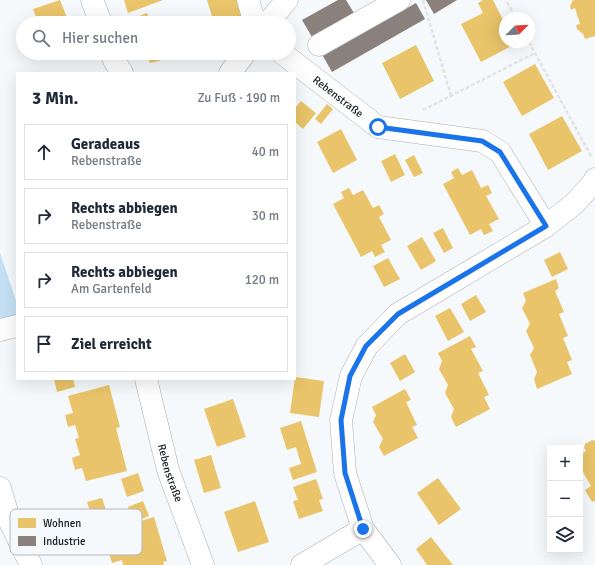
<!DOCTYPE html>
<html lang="de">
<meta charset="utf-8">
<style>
body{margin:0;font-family:Signika,sans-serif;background:#f2f2f3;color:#1f2937}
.controls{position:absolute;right:12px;bottom:12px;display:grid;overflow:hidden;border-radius:0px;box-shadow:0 4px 16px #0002}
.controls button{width:36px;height:36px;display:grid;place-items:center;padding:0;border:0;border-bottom:1px solid #e0e1e3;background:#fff;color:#1f2937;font:20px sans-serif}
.compass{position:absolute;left:499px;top:12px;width:36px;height:36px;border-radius:50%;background:#fff;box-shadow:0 4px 16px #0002;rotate:66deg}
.stop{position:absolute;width:12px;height:12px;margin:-9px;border:3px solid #1a73e8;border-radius:50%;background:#fff}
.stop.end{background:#1a73e8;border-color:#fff;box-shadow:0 1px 4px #0008}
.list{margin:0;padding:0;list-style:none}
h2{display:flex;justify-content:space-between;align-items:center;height:52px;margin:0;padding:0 16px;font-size:17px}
h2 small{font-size:13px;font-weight:400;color:#747a83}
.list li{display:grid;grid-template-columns:26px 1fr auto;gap:12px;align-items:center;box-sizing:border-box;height:56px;margin:0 8px 8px;padding:0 8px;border:1px solid #e0e1e3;border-radius:0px}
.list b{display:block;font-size:15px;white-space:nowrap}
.list p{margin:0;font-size:13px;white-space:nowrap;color:#747a83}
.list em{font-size:13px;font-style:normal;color:#747a83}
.icon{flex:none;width:22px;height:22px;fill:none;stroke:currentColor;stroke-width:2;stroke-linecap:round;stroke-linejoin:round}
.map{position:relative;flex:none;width:595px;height:565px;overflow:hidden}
.search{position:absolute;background:#fff;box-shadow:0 4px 16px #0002;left:16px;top:16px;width:280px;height:44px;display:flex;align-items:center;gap:10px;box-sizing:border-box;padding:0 14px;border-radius:22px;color:#747a83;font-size:15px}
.panel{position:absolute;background:#fff;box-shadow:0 4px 16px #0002;left:16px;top:72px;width:280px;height:308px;border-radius:0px}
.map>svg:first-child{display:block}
.green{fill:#c4e0f4}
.homes{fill:#e9c46a}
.industry{fill:#8a817c}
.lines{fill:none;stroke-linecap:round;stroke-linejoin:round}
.minor-casing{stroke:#aaafb3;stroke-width:23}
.path{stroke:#e2e4e4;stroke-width:2.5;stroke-dasharray:4 2;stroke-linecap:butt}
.minor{stroke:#fefefe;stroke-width:22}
.route{stroke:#1a73e8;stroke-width:5}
.labels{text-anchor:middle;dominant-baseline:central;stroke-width:4;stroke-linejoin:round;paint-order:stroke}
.street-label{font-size:11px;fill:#141b21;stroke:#f5f9fc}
.key{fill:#f5f9fc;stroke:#b2b6ba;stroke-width:1}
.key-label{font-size:11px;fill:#141b21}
</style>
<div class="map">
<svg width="595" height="565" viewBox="0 0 595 565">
<rect width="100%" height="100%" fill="#f6f9fb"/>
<!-- green -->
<polygon class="green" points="0,253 17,304 17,320 0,324"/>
<!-- homes -->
<g class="homes">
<polygon points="60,0 69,23 38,23 33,9"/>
<polygon points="124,0 163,0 128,13"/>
<polygon points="207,0 237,0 244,23 214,23"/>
<polygon points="483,0 493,0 505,24 505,42 514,42 515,44 481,62 461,24 483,13 478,3"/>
<polygon points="573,0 595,0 595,36 585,39 583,34 577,29 576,25 580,24 575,8 571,10 570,6"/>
<polygon points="147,13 151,23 130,23 129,20"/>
<polygon points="416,45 434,81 400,99 382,63"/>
<polygon points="147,53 181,53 182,55 150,63"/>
<polygon points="535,64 554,98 522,116 503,82"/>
<polygon points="301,101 316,113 303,129 295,122 295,108"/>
<polygon points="327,104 333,109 321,124 315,119"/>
<polygon points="562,116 582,151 548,170 529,134"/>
<polygon points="341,129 357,160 333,173 317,142"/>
<polygon points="395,154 405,175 391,182 381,161"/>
<polygon points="414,155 423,173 414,177 405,160"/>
<polygon points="458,168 462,175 472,170 481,188 488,185 492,193 486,196 499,219 489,224 493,231 484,235 481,229 470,235 443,184 454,178 451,172"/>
<polygon points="349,188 353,195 363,190 373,208 379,205 384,214 379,217 391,240 381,245 385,252 375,257 372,251 361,257 333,204 344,198 341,192"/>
<polygon points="443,228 453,248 444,253 433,233"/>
<polygon points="422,237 436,261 421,270 407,246"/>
<polygon points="560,252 568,269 552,277 544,260"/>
<polygon points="388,258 400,279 384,287 373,266"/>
<polygon points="556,279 559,288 555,291 564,312 559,314 568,336 563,338 572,360 567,362 572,374 537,389 534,379 537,372 530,355 534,348 526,331 530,324 522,308 526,301 523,293"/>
<polygon points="476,295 486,312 470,321 461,304"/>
<polygon points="450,308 464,332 448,341 435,316"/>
<polygon points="470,336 476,347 471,349 483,371 478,373 489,395 484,397 490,409 456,427 451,417 454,409 445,393 448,385 439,369 442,361 438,353"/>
<polygon points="405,354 415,372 400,381 390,363"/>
<polygon points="295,377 324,381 319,417 290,413"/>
<polygon points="54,379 73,379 75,387 57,392"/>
<polygon points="109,385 120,427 116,428 127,471 86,481 82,468 75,470 72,458 80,455 75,439 79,438 75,425 68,427 65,415 73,413 68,396"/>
<polygon points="405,389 411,400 406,402 417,425 412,427 418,438 384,456 379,447 383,439 373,422 376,415 372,407"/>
<polygon points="233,399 246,437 217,447 204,409"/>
<polygon points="301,421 317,472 293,480 289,468 301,464 296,447 287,450 280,428"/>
<polygon points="592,440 595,441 595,501 592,502 585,490 591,486 580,467 580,455 586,451 584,448 585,444"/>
<polygon points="211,455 221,488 204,493 194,460"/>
<polygon points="138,473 144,491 127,497 121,479"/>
<polygon points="438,478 461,509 439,525 417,493"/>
<polygon points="316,479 323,499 319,500 323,511 299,519 293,501 298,500 293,487"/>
<polygon points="102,498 108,516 93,521 87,502"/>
<polygon points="143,501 149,516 133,522 128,507"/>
<polygon points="255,501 269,542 238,552 224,512"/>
<polygon points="154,517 167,561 163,562 164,565 123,565 122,560 112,563 107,547 116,545 111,530"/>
<polygon points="431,537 445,555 453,565 427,565 416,549"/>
</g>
<!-- industry -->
<g class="industry">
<polygon points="338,0 346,0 354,13 312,37 302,20"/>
<polygon points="426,0 457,0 434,14"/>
<polygon points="416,3 425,19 332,72 323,56"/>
</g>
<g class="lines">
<defs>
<g id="minor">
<polyline points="92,0 101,23"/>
<polyline points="248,0 255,23"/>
<polyline points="268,23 287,0"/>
<polyline points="319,45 399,0"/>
<polyline points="112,53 114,60 122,73"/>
<path id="s1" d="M282,53l96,74 104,14 18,11 46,74"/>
<polyline points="230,73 245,53"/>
<polyline points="0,330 17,326"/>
<path id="s2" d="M146,379l22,91 35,95"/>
<polyline points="0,488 10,522 31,565"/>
<polyline points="302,565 363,529"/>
<polyline points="390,565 363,529 345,473 341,420 351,376 367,346 398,314 546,226 574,204 594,182 595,179"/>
</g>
</defs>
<!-- minor casing -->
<use href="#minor" class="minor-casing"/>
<!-- path -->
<g class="path">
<polyline points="423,0 451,96"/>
<polyline points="507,2 516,18"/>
<polyline points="529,42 592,158"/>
<polyline points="423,110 535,53"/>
</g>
<!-- minor -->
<use href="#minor" class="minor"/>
</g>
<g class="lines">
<!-- route -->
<polyline class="route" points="363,529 345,473 341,420 350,376 366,346 398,314 546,226 500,152 482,141 378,127"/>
</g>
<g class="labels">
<!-- street labels -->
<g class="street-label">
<text stroke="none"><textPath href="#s1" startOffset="71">Rebenstraße</textPath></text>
<text stroke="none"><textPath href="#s2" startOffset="97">Rebenstraße</textPath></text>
</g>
</g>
<!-- legend -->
<rect x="10" y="509" width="132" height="46" rx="6" class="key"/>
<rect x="18" y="518" width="18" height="10" fill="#e9c46a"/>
<rect x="18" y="536" width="18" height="10" fill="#8a817c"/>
<g class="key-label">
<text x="43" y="527">Wohnen</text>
<text x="43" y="545">Industrie</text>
</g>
</svg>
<div class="controls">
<button>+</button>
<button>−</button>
<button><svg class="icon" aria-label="layers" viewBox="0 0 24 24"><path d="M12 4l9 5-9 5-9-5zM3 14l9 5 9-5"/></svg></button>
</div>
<svg class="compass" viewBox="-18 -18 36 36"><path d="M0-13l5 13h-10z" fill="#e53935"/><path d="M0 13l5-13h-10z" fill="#747a83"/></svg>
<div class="stop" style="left:378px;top:127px"></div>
<div class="stop end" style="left:363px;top:529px"></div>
<div class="search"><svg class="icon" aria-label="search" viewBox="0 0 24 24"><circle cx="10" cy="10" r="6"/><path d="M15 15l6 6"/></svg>Hier suchen</div>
<section class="panel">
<h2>3 Min.<small>Zu Fuß · 190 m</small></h2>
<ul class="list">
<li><svg class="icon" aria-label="ahead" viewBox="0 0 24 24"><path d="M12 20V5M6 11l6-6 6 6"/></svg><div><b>Geradeaus</b><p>Rebenstraße</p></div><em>40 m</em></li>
<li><svg class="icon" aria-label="right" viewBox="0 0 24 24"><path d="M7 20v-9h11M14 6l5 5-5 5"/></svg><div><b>Rechts abbiegen</b><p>Rebenstraße</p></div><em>30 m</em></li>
<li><svg class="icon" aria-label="right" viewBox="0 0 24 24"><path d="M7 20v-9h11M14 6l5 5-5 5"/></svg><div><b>Rechts abbiegen</b><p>Am Gartenfeld</p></div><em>120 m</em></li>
<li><svg class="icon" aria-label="arrive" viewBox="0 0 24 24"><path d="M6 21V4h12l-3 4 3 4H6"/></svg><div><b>Ziel erreicht</b></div></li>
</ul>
</section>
</div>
